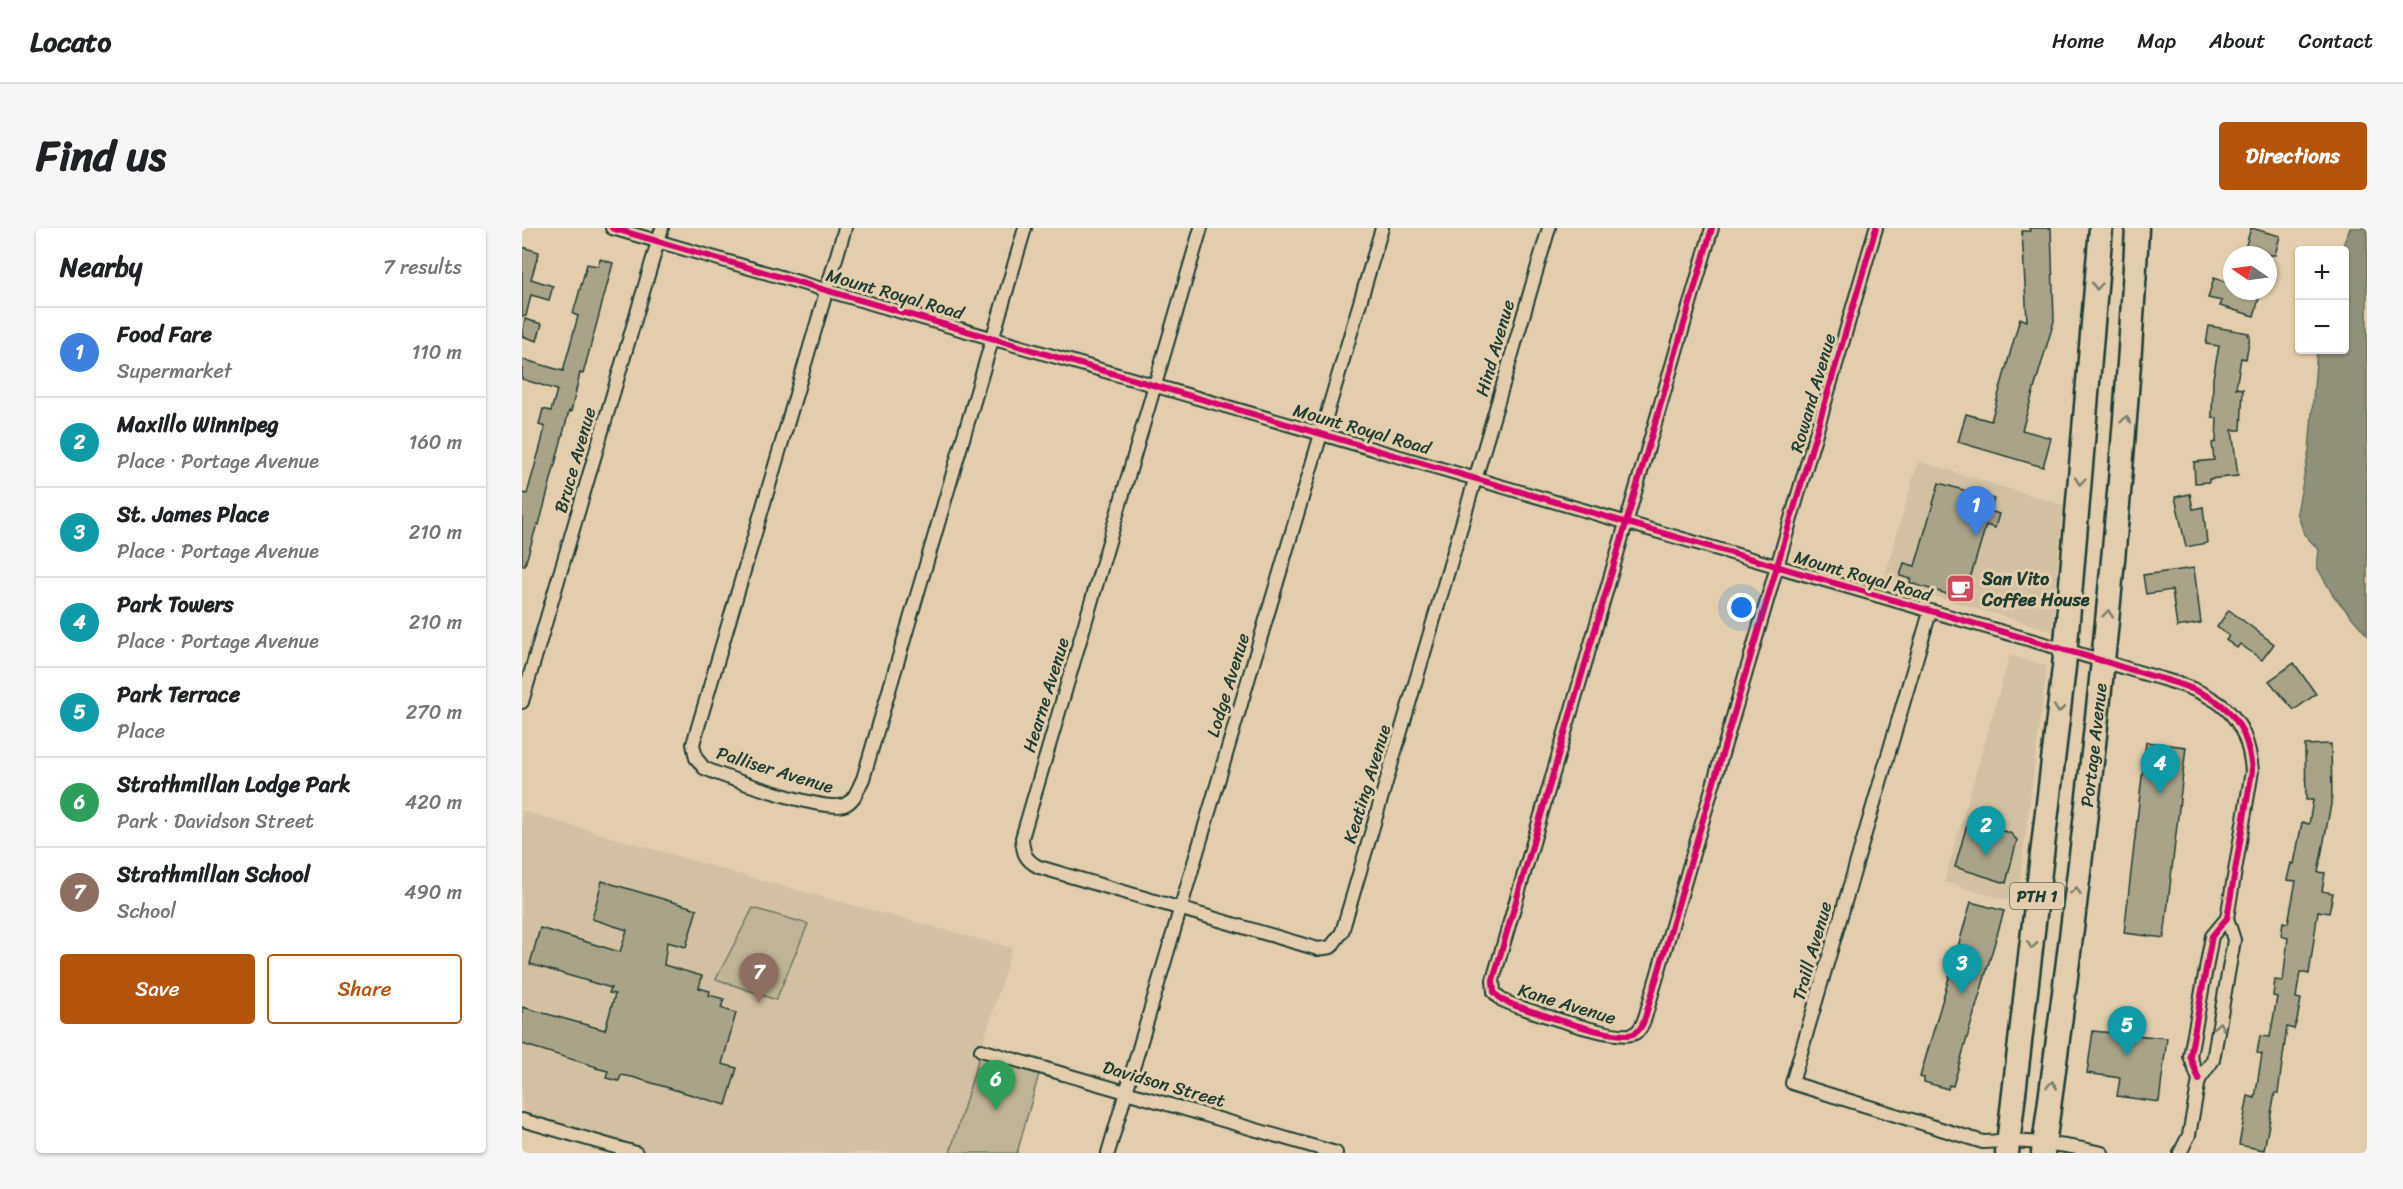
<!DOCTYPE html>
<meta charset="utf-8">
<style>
body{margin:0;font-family:Sriracha,sans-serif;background:#f6f6f6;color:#202124}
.controls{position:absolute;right:18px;top:18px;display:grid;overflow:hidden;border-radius:6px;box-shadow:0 2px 4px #0004}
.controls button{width:54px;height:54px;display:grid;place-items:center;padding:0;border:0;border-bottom:2px solid #e0e0e0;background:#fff;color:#202124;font:30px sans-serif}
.compass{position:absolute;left:1701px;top:18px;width:54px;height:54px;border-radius:50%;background:#fff;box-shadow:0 2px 4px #0004;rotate:283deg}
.you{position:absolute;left:1220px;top:380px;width:21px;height:21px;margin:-15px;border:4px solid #fff;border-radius:50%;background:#1a73e8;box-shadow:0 0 0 9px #1a73e833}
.badge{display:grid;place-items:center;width:39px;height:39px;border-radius:50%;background:#b45309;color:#fff;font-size:20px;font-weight:700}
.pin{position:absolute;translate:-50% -50px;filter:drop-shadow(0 2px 3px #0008)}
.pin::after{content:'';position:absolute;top:32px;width:21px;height:18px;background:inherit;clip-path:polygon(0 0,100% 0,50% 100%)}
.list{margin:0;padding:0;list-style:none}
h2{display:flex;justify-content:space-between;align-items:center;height:78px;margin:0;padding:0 24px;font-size:26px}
h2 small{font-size:20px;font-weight:400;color:#757577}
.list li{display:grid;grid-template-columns:39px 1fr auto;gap:18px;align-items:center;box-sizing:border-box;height:90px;padding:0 24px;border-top:2px solid #e0e0e0}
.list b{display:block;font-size:22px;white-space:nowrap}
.list p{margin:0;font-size:20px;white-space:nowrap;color:#757577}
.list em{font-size:20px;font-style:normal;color:#757577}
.actions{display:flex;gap:12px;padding:18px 24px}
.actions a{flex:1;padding:14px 0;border:2px solid #b45309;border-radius:6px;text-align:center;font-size:21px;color:#b45309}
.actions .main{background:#b45309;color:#fff}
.map{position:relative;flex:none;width:1845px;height:925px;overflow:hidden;border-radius:6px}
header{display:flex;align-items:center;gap:36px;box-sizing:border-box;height:84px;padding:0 30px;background:#fff;border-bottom:2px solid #e0e0e0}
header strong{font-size:28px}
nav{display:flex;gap:33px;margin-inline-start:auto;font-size:21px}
.intro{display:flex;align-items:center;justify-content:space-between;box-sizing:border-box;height:144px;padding:0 36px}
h1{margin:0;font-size:42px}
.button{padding:15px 27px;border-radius:6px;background:#b45309;color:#fff;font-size:21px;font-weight:700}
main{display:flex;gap:36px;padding:0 36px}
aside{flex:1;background:#fff;border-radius:6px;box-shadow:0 2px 4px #0004}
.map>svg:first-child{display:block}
.built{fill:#d1c1a2}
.green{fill:#bfb496;stroke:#6f7865;stroke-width:1.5}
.water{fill:#90917a;stroke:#636f5e;stroke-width:1.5}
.building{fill:#a9a389;stroke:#1f3d34;stroke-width:1.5}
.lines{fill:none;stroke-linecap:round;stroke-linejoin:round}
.street-casing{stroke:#1f3d34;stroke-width:16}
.highway-casing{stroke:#1f3d34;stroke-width:27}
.street{stroke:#e2ceac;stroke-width:12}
.highway{stroke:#e2ceac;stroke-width:22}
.cycleway-casing{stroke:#e2ceac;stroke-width:10}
.cycleway{stroke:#d6006c;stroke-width:6}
.oneway{stroke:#777e6a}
.labels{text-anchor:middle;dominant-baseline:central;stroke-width:6;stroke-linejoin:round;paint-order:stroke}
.shield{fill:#e2ceac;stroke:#5a6858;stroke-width:1.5}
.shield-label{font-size:16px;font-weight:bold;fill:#1f3d34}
.street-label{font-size:18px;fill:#1f3d34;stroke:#e2ceac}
.poi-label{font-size:18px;font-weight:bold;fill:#1f3d34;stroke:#e2ceac;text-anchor:start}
</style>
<header>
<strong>Locato</strong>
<nav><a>Home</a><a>Map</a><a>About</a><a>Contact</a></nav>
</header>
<div class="intro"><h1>Find us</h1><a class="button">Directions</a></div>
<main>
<aside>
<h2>Nearby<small>7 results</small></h2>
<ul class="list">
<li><span class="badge" style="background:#3f7fe0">1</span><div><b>Food Fare</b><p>Supermarket</p></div><em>110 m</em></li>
<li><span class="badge" style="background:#0f9aa8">2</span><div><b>Maxillo Winnipeg</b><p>Place · Portage Avenue</p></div><em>160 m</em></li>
<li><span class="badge" style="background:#0f9aa8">3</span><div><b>St. James Place</b><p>Place · Portage Avenue</p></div><em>210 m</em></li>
<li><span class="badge" style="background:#0f9aa8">4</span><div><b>Park Towers</b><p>Place · Portage Avenue</p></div><em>210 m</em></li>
<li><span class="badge" style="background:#0f9aa8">5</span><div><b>Park Terrace</b><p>Place</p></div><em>270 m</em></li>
<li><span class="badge" style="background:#2e9e5b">6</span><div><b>Strathmillan Lodge Park</b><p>Park · Davidson Street</p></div><em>420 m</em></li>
<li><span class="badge" style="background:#8d6e63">7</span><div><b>Strathmillan School</b><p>School</p></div><em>490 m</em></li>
</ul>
<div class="actions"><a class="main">Save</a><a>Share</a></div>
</aside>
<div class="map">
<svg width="1845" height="925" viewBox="0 0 1845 925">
<rect width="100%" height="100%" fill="#e2ceac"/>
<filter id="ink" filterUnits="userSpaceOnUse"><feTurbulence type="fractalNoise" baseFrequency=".0167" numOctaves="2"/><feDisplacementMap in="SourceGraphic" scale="12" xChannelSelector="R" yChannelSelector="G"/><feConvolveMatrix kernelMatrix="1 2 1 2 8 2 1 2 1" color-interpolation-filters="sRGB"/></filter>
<g filter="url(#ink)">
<!-- built -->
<g class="built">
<polygon points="1396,233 1541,277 1530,403 1361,353"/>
<polygon points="1488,427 1525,438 1495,675 1422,654"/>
<polygon points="0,583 241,653 490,720 428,925 114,925 0,892"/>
</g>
<!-- green -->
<g class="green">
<polygon points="231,680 286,696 254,772 194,751"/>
<polygon points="459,822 519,839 495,925 428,925"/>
</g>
<!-- water -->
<polygon class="water" points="1828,0 1845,0 1845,407 1811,367 1795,339 1797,322 1782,306 1775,284 1787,223 1795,122 1822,122 1822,22 1819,22"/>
<!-- building -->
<g class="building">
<polygon points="1507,0 1529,0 1532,93 1500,202 1529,210 1521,239 1436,214 1444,186 1469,193 1498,90 1505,93 1500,3 1508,3"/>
<polygon points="1729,0 1758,8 1753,27 1721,27"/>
<polygon points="0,19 17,24 9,51 31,58 27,72 9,67 4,88 0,88"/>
<polygon points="78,31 91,35 61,146 58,145 49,184 47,183 17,297 15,296 3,337 0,337 0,265 5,266 19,216 23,199 17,197 21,181 29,183 35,162 0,151 0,131 41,143 56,88 51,86 65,36 76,38"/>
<polygon points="1692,50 1710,56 1710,63 1739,63 1732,88 1698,78 1700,73 1686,70"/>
<polygon points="3,91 20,96 15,113 0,108"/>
<polygon points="1687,98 1727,105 1726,108 1728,108 1724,131 1719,130 1714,160 1721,161 1719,202 1710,202 1716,248 1687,251 1687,254 1673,255 1672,234 1692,232 1690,215 1694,214 1695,190 1690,189 1691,150 1697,118 1684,116"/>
<polygon points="1417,255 1472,271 1468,283 1477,286 1473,300 1464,297 1442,371 1388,355 1389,351 1378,348 1382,335 1393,338"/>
<polygon points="1668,266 1671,281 1681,279 1685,315 1664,319 1653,269"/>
<polygon points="1672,340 1679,395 1655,399 1650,362 1624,366 1621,347"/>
<polygon points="1707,382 1752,416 1740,432 1718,416 1715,420 1704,412 1707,408 1695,399"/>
<polygon points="1772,435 1794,466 1772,482 1747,453"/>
<polygon points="1624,514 1664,519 1642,710 1602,705"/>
<polygon points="1809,516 1810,571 1796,644 1803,645 1800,663 1811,665 1807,685 1796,683 1787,746 1778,744 1774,770 1779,771 1775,792 1772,801 1765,799 1756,865 1753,865 1742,922 1717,917 1726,868 1733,870 1740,826 1735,825 1738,808 1748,809 1755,769 1751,768 1753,752 1761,753 1766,710 1759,708 1761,694 1766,695 1774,653 1765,652 1769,635 1772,636 1780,594 1787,596 1791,572 1784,572 1783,517"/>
<polygon points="1446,593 1488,605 1495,612 1484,655 1433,639"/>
<polygon points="80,653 175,681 164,719 145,714 142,737 180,748 177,760 188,763 187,767 202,771 199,780 214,785 200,836 215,840 204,877 110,849 99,847 97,853 84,850 86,843 74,840 75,839 0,816 0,779 83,802 93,766 87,765 89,760 8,736 18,700 98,724 105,702 70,691"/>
<polygon points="1449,674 1482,683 1431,858 1427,857 1426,861 1402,854 1402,850 1398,849"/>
<polygon points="1571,803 1645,810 1637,874 1595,868 1598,850 1565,845"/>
</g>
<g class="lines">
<defs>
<g id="street">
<path d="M90,0l1491,433c21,7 42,13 63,19 52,15 81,33 86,91l-25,147 -15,18 -22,120 9,24"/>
<path d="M323,0l-152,516 3,14 8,10c23,10 120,44 140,37 11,-4 14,-17 19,-26l162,-551"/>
<path d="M679,0l-179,610c1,15 3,22 17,29l279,82 13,-2 11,-15 207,-704"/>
<path d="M1190,0l-219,752 1,12 8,8 14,6c21,6 103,37 119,27 9,-5 11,-20 14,-29l227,-776"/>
<path d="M1408,384l-138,471 191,59c40,-3 80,2 119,11"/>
<polyline points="0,474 140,0"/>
<polyline points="459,822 814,925"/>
<polyline points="0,892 114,925"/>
<polyline points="586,925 860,0"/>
<polyline points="1658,925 1667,907 1677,852 1691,832 1712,712 1705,690"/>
</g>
<g id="highway">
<polyline points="1485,925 1542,439 1579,0"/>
<path id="s1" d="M1521,925c41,-307 79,-615 94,-925"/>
</g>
</defs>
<!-- street casing -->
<use href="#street" class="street-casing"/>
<!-- highway casing -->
<use href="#highway" class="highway-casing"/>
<!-- street -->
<use href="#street" class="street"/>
<!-- highway -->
<use href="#highway" class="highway"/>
<defs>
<g id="cycleway">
<path d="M90,0l1491,433c21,7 42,13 63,19 52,15 81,33 86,91l-25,147 -15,18 -22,120 9,24"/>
<path d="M1190,0l-219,752 1,12 8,8 14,6c21,6 103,37 119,27 9,-5 11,-20 14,-29l227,-776"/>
</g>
</defs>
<!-- cycleway casing -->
<use href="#cycleway" class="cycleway-casing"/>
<!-- cycleway -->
<use href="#cycleway" class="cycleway"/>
</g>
<!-- one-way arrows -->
<defs><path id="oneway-chevron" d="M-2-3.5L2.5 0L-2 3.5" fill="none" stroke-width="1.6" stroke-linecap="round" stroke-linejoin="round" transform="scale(1.5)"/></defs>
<g class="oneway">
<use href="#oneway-chevron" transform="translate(1575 58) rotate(95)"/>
<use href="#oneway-chevron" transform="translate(1604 192) rotate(-85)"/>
<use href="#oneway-chevron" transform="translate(1558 253) rotate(95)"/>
<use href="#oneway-chevron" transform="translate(1586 386) rotate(-84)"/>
<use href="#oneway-chevron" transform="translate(1537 481) rotate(97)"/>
<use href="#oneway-chevron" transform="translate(1554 663) rotate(-83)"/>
<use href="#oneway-chevron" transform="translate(1510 717) rotate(97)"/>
<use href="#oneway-chevron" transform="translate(1697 798) rotate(-80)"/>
<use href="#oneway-chevron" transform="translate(1530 857) rotate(-83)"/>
</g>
</g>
<!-- icons -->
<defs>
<symbol id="cafe-square" viewBox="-11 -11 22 22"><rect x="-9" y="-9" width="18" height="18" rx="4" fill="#d1495b" stroke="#e2ceac"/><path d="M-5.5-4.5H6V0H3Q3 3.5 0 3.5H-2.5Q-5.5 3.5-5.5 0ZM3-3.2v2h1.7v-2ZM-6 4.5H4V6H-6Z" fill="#fff"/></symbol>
</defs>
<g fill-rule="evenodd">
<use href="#cafe-square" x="1422" y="344" width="33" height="33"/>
</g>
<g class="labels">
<!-- shield labels -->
<rect class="shield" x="1488" y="655" width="54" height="26" rx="4.5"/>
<g class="shield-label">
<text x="1515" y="668">PTH 1</text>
</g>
<!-- street labels -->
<g class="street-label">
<text transform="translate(373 66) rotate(16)">Mount Royal Road</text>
<text transform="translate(973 120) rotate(-74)">Hind Avenue</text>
<text transform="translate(1291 165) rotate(-74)">Rowand Avenue</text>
<text transform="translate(840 201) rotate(16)">Mount Royal Road</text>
<text transform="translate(53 232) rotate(-74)">Bruce Avenue</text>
<text transform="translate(1341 348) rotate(16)">Mount Royal Road</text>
<text transform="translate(706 457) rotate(-73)">Lodge Avenue</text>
<text transform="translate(524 467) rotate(-73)">Hearne Avenue</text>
<text stroke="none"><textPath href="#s1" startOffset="411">Portage Avenue</textPath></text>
<text transform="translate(253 542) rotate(17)">Palliser Avenue</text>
<text transform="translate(845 556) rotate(-73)">Keating Avenue</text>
<text transform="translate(1290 723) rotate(-74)">Traill Avenue</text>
<text transform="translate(1045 776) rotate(17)">Kane Avenue</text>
<text transform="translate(642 856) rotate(16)">Davidson Street</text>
</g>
<!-- poi labels -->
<g class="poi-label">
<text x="1460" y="351">San Vito<tspan x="1460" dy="21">Coffee House</tspan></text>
</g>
</g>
</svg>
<div class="controls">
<button>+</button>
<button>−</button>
</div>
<svg class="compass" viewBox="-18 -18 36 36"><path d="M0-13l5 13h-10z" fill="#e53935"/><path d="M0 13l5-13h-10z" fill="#757577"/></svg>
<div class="you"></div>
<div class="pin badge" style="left:1454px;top:308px;background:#3f7fe0">1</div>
<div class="pin badge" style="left:1464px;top:628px;background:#0f9aa8">2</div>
<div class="pin badge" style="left:1440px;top:766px;background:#0f9aa8">3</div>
<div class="pin badge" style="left:1638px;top:566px;background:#0f9aa8">4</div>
<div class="pin badge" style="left:1605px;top:828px;background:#0f9aa8">5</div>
<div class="pin badge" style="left:474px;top:882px;background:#2e9e5b">6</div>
<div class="pin badge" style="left:237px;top:775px;background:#8d6e63">7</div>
</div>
</main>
